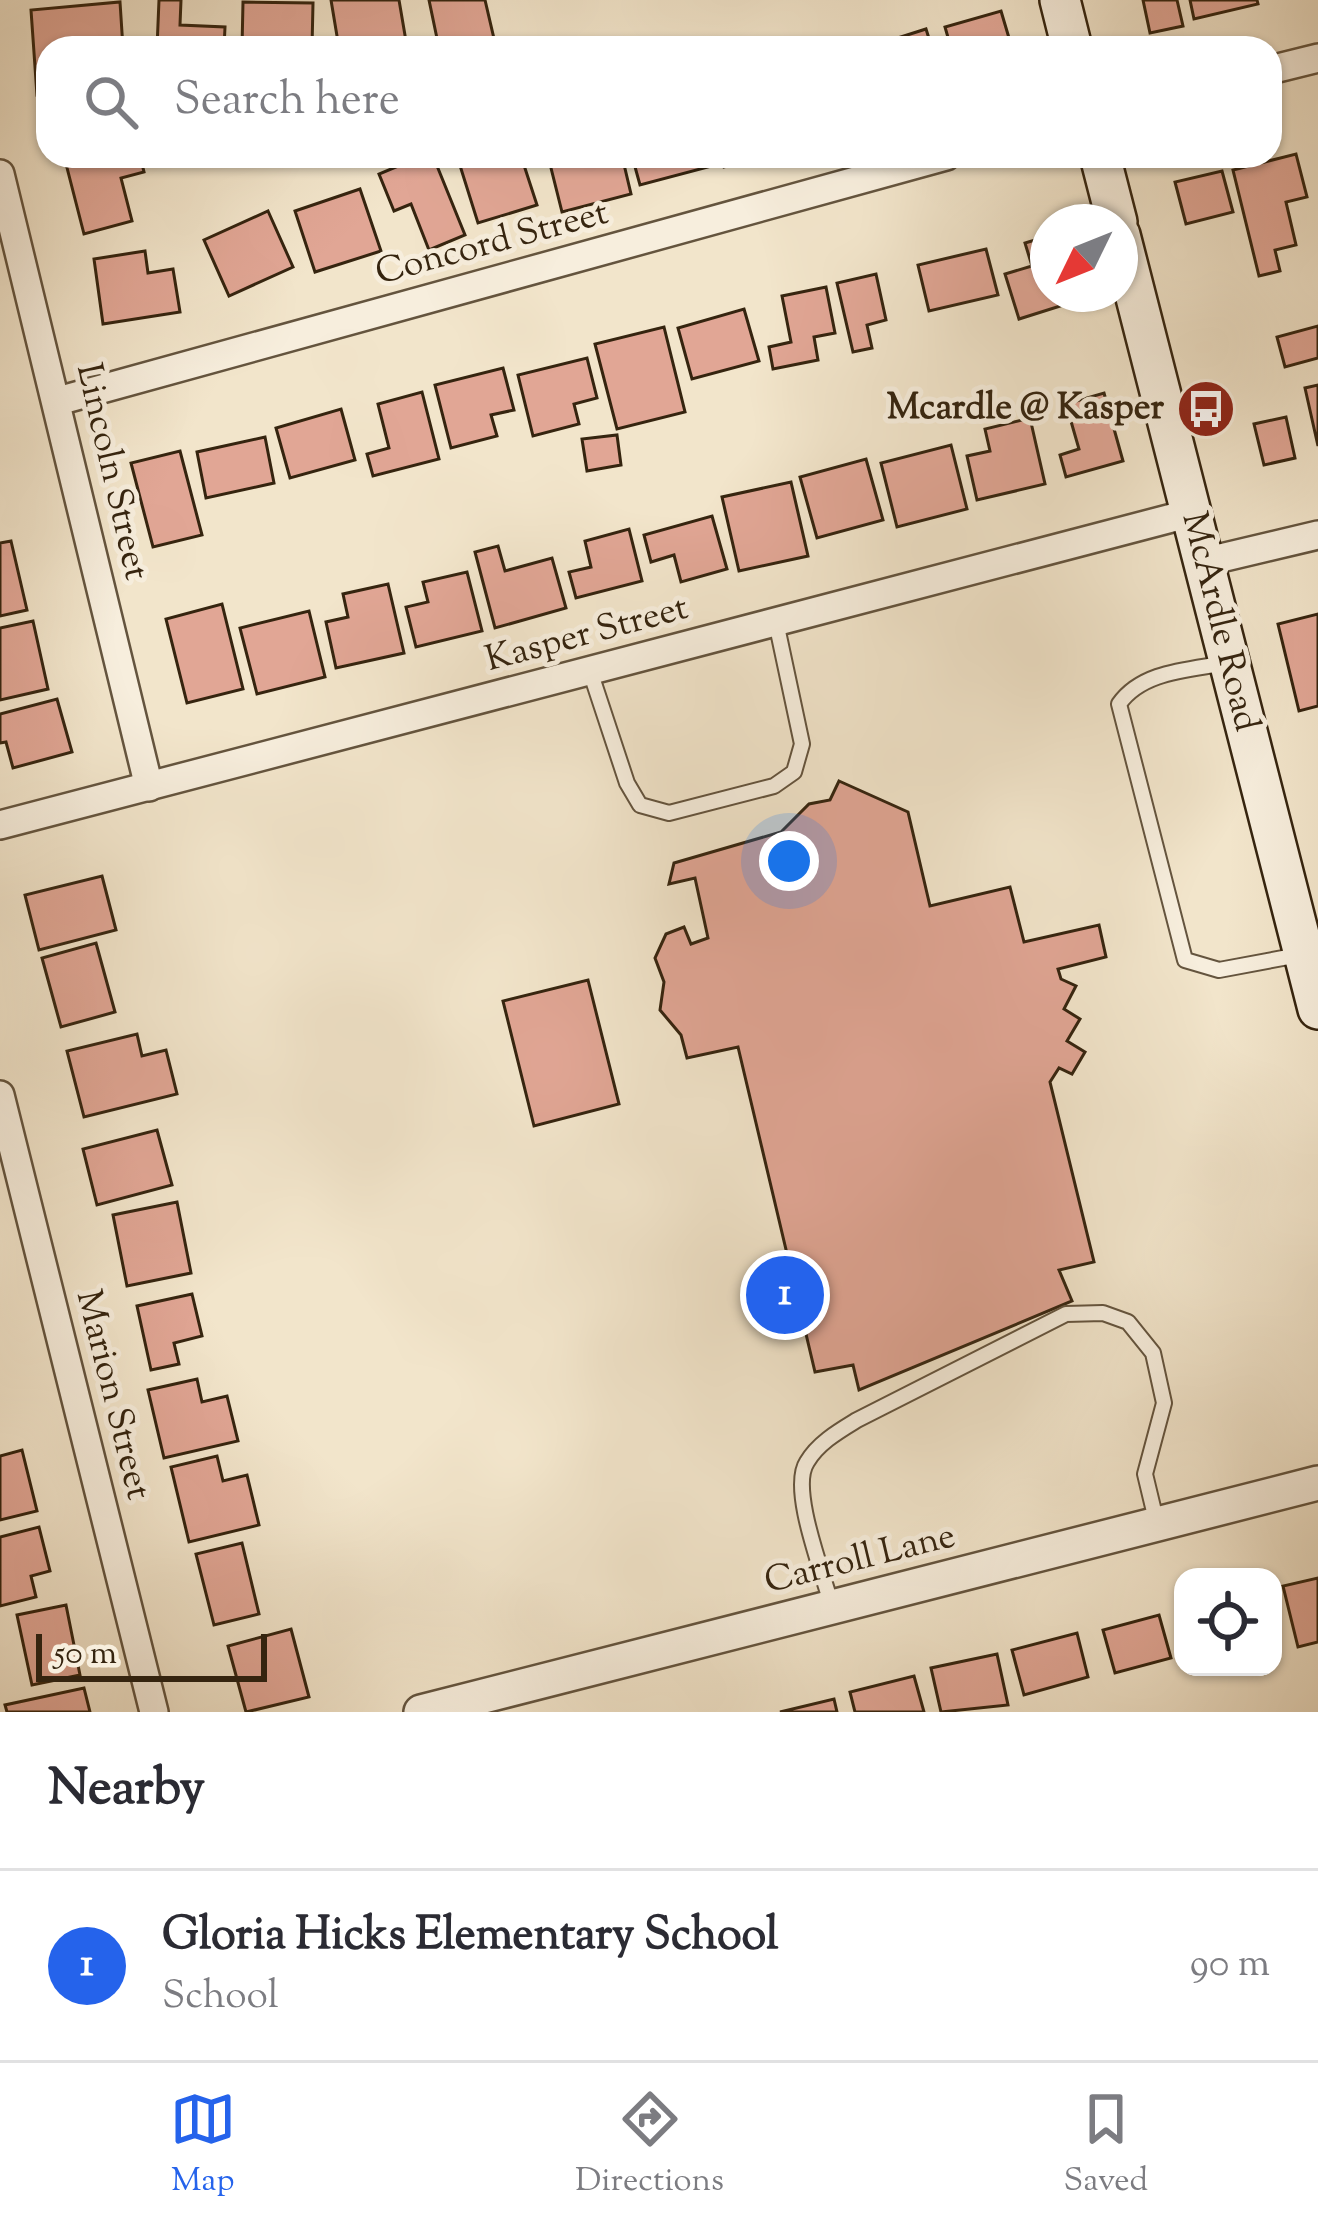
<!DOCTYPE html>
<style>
body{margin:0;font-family:"Sorts Mill Goudy",serif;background:#f2f2f3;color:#2b2b33}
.controls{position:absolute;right:36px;bottom:36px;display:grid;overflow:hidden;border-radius:24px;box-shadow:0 3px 9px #0004}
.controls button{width:108px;height:108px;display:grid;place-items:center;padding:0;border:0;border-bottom:3px solid #e1e1e2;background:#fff;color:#2b2b33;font:60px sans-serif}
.compass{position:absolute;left:1030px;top:204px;width:108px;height:108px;border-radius:50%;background:#fff;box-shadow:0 3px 9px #0004;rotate:227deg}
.scale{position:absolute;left:36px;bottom:30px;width:231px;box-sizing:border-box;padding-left:12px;border:6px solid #35240f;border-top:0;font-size:33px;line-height:42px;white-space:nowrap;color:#35240f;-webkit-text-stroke:9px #f7eedd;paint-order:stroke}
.you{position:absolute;left:789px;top:861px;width:42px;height:42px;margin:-30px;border:9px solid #fff;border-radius:50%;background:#1a73e8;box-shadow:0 0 0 18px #1a73e833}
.badge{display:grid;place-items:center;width:78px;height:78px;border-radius:50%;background:#2563eb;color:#fff;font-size:39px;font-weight:700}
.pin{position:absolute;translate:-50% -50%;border:6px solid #fff;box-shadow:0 3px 12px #0006}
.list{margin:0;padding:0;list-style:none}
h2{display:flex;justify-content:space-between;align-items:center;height:156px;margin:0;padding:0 48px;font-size:51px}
h2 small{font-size:39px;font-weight:400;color:#7c7c81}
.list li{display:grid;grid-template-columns:78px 1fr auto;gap:36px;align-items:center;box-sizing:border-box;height:192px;padding:0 48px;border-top:3px solid #e1e1e2}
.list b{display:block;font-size:45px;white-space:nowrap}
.list p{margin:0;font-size:39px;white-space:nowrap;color:#7c7c81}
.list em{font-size:39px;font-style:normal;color:#7c7c81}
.icon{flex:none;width:66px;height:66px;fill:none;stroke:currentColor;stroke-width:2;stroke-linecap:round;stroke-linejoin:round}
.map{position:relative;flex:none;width:1318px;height:1712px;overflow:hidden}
.search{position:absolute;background:#fff;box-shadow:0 3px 9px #0004;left:36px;right:36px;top:36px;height:132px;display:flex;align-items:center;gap:30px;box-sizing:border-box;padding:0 42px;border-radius:36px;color:#7c7c81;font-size:45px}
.sheet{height:348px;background:#fff}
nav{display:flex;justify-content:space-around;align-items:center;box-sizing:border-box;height:168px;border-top:3px solid #e1e1e2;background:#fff;font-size:33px;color:#7c7c81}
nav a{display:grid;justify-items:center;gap:6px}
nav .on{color:#2563eb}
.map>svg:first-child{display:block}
.building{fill:#e1a695;stroke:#35240f;stroke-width:3}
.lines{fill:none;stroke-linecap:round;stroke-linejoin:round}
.service-casing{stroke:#64543e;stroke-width:18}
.minor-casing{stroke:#64543e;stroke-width:32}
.tertiary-casing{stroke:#64543e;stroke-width:38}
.secondary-casing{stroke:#35240f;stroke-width:44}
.service{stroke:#f7eedd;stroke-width:14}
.minor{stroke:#f7eedd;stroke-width:27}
.tertiary{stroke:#f7eedd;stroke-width:33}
.secondary{stroke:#f7eedd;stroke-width:39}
.labels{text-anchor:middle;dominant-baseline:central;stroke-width:10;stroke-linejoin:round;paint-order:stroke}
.street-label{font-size:36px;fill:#35240f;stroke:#f7eedd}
.poi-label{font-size:36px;font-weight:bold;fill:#35240f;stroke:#f7eedd;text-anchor:end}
</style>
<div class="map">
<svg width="1318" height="1712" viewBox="0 0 1318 1712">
<rect width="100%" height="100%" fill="#f2e5cb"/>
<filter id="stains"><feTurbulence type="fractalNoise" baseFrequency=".00167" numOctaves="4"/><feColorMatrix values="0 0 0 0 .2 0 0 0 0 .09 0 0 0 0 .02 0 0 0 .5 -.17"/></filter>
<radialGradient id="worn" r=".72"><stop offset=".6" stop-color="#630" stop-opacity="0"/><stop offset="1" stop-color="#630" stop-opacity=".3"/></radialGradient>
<!-- building -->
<g class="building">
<polygon points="159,0 181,0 180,25 225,27 224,48 157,48"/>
<polygon points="331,0 399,0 407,47 339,48"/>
<polygon points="429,0 485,0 495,43 439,48"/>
<polygon points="1143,0 1177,0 1183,26 1150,33"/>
<polygon points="1190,0 1257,0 1258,4 1194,19"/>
<polygon points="120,2 123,48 48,48 48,94 37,95 31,10"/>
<polygon points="243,2 313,3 312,48 242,48"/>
<polygon points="1001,11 1012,48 951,48 945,27"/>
<polygon points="926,29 932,48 887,48 885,42"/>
<polygon points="1296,154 1307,197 1286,202 1296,245 1275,250 1280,271 1259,276 1233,170"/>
<polygon points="64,156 140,156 144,172 121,178 132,221 84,234"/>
<polygon points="422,156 433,156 465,235 429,250 411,204 394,211 379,174"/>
<polygon points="457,156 521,156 537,205 478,223"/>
<polygon points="548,156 622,156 631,194 562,212"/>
<polygon points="632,156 705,156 708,167 640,185"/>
<polygon points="721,156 766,156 724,167"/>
<polygon points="1222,171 1233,212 1186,224 1175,182"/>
<polygon points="360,189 381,251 315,272 295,211"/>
<polygon points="268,211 293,267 229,296 204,240"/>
<polygon points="1048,236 1048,294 1071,294 1073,302 1019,319 1005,274 1032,266 1025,243"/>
<polygon points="986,249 998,295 929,311 918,265"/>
<polygon points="145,251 148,273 173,269 180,312 103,324 94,259"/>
<polygon points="876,274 886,320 867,325 872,348 853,352 837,283"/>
<polygon points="826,287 835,333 814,337 818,360 773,369 769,347 791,342 782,296"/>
<polygon points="744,309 759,361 692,379 678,328"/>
<polygon points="1318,326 1318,358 1285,367 1277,337"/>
<polygon points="664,327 685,412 617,429 595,344"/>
<polygon points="587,358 597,398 574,404 579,424 533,436 518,375"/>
<polygon points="503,368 514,410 491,415 497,436 451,448 435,385"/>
<polygon points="1318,385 1318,446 1305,388"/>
<polygon points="422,392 439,459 373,476 367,454 389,448 378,404"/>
<polygon points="1104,393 1123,461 1066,477 1060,455 1079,449 1066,404"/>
<polygon points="341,409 355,460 290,478 276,428"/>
<polygon points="1286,417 1295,458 1264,465 1254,424"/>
<polygon points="1030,418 1045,484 977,500 967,456 990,451 985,429"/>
<polygon points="617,435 621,465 587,471 582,439"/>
<polygon points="265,437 274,483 206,498 197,452"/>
<polygon points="951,445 967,509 897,527 881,463"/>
<polygon points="180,451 202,535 153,547 131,463"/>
<polygon points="866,459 883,520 817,538 800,477"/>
<polygon points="791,482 808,556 739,571 722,497"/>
<polygon points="712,516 727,569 681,582 674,555 651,562 644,535"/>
<polygon points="629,529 642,581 576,598 569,572 591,567 585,541"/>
<polygon points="11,541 27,610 0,616 0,543"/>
<polygon points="498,546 505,571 552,558 566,608 495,628 475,552"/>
<polygon points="467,572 482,631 416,647 406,607 428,602 423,582"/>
<polygon points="388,584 404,653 336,668 326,622 348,617 343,594"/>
<polygon points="222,604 243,689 187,703 166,619"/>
<polygon points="309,611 325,677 257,694 240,628"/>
<polygon points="1318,614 1318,706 1299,711 1278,624"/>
<polygon points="33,621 48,689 0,700 0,628"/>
<polygon points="57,699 72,752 13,768 6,742 0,743 0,714"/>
<polygon points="839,781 908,812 930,906 1010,887 1024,942 1099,925 1106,957 1058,969 1061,979 1076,986 1064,1009 1080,1019 1067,1041 1085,1052 1072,1074 1059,1068 1050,1082 1094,1262 1059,1270 1072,1301 859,1390 853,1365 815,1372 738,1047 687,1058 681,1035 660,1010 664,982 655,958 666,934 684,927 691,944 708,938 695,878 669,884 674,863 781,832 809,804 830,800"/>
<polygon points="102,876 116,930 39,950 25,895"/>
<polygon points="96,943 115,1012 61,1027 42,958"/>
<polygon points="588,980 619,1104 534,1126 503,1001"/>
<polygon points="137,1034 142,1056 166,1050 177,1094 84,1117 67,1051"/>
<polygon points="157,1130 172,1185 97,1205 83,1149"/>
<polygon points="177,1202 191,1273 127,1286 113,1215"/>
<polygon points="192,1294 202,1336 174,1343 179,1364 151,1370 137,1306"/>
<polygon points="197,1379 202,1402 227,1396 238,1441 164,1458 148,1390"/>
<polygon points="22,1450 37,1511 0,1520 0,1456"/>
<polygon points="217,1456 223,1481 247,1475 259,1525 189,1542 171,1467"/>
<polygon points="39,1527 50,1571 31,1576 36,1597 0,1606 0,1537"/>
<polygon points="242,1543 259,1614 214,1625 196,1554"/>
<polygon points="1318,1578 1318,1642 1298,1647 1283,1586"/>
<polygon points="66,1605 80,1675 32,1685 17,1615"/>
<polygon points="1159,1615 1171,1658 1115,1673 1103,1630"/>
<polygon points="291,1629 309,1697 246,1712 228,1646"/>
<polygon points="1077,1633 1088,1677 1024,1695 1012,1650"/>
<polygon points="997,1654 1008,1705 941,1712 931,1668"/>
<polygon points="914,1676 924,1712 855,1712 850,1692"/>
<polygon points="84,1688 90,1712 7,1712 5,1705"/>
<polygon points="834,1699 837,1712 780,1712"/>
</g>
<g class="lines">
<defs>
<g id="service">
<path d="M1226,663c-37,7 -84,8 -107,41l66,256 34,10 80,-15"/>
<polyline points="590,671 627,783 640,805 669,813 774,786 794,772 802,744 776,622"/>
<path d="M832,1607c-8,-32 -43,-118 -25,-145 11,-19 32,-31 50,-42l209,-106 37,-1 25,9 25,31 11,50 -19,71 12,50"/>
</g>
<g id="minor">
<polyline points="1270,70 1318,58"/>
<polyline points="0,174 149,787"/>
<polyline points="58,401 946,156"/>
<polyline points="1204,562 1318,535"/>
<polyline points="0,825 1191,513"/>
<polyline points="0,1095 154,1712"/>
</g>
<polyline id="tertiary" points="421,1712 1318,1483"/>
<g id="secondary">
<polyline points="1060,0 1072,48"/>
<polyline points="1100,156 1117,222"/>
<polyline points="1120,235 1318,1009"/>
</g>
</defs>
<!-- service casing -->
<use href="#service" class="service-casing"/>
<!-- minor casing -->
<use href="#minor" class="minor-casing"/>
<!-- tertiary casing -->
<use href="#tertiary" class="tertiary-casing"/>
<!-- secondary casing -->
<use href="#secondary" class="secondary-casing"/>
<!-- service -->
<use href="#service" class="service"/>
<!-- minor -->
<use href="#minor" class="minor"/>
<!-- tertiary -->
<use href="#tertiary" class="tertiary"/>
<!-- secondary -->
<use href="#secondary" class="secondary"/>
</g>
<!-- icons -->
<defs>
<symbol id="bus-disc" viewBox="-11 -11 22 22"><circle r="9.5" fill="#8f2418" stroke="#f7eedd"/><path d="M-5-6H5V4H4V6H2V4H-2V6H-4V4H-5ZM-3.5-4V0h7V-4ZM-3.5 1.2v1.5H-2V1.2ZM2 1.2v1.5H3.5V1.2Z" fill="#fff"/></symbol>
</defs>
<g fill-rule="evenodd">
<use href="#bus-disc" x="1173" y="376" width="66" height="66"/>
</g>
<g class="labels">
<!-- street labels -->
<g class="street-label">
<text transform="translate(492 244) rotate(-15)">Concord Street</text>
<text transform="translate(111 472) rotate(77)">Lincoln Street</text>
<text transform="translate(1219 622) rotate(76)">McArdle Road</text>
<text transform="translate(587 635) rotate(-15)">Kasper Street</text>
<text transform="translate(112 1395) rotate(76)">Marion Street</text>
<text transform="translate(860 1560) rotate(-14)">Carroll Lane</text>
</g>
<!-- poi labels -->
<g class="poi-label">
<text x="1164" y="409">Mcardle @ Kasper</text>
</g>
</g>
<rect width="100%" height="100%" filter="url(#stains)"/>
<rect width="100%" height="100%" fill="url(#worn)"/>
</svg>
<div class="controls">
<button><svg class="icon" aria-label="locate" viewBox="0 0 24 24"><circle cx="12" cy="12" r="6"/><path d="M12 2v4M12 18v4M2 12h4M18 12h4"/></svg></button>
</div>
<svg class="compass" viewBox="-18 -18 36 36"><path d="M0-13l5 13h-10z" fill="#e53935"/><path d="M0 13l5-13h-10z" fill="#7c7c81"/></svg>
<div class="scale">50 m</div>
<div class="you"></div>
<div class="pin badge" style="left:785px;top:1295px">1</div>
<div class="search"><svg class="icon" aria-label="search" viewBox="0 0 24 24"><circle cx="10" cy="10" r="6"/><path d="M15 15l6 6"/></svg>Search here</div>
</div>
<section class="sheet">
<h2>Nearby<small></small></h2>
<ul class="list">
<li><span class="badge">1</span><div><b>Gloria Hicks Elementary School</b><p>School</p></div><em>90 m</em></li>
</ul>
</section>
<nav>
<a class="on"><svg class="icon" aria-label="map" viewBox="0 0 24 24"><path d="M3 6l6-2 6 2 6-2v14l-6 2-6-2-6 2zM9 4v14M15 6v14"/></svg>Map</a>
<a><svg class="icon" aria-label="directions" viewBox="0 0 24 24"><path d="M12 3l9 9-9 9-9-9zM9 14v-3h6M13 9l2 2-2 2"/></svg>Directions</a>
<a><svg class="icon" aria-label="saved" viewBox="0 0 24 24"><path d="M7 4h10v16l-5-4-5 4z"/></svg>Saved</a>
</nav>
